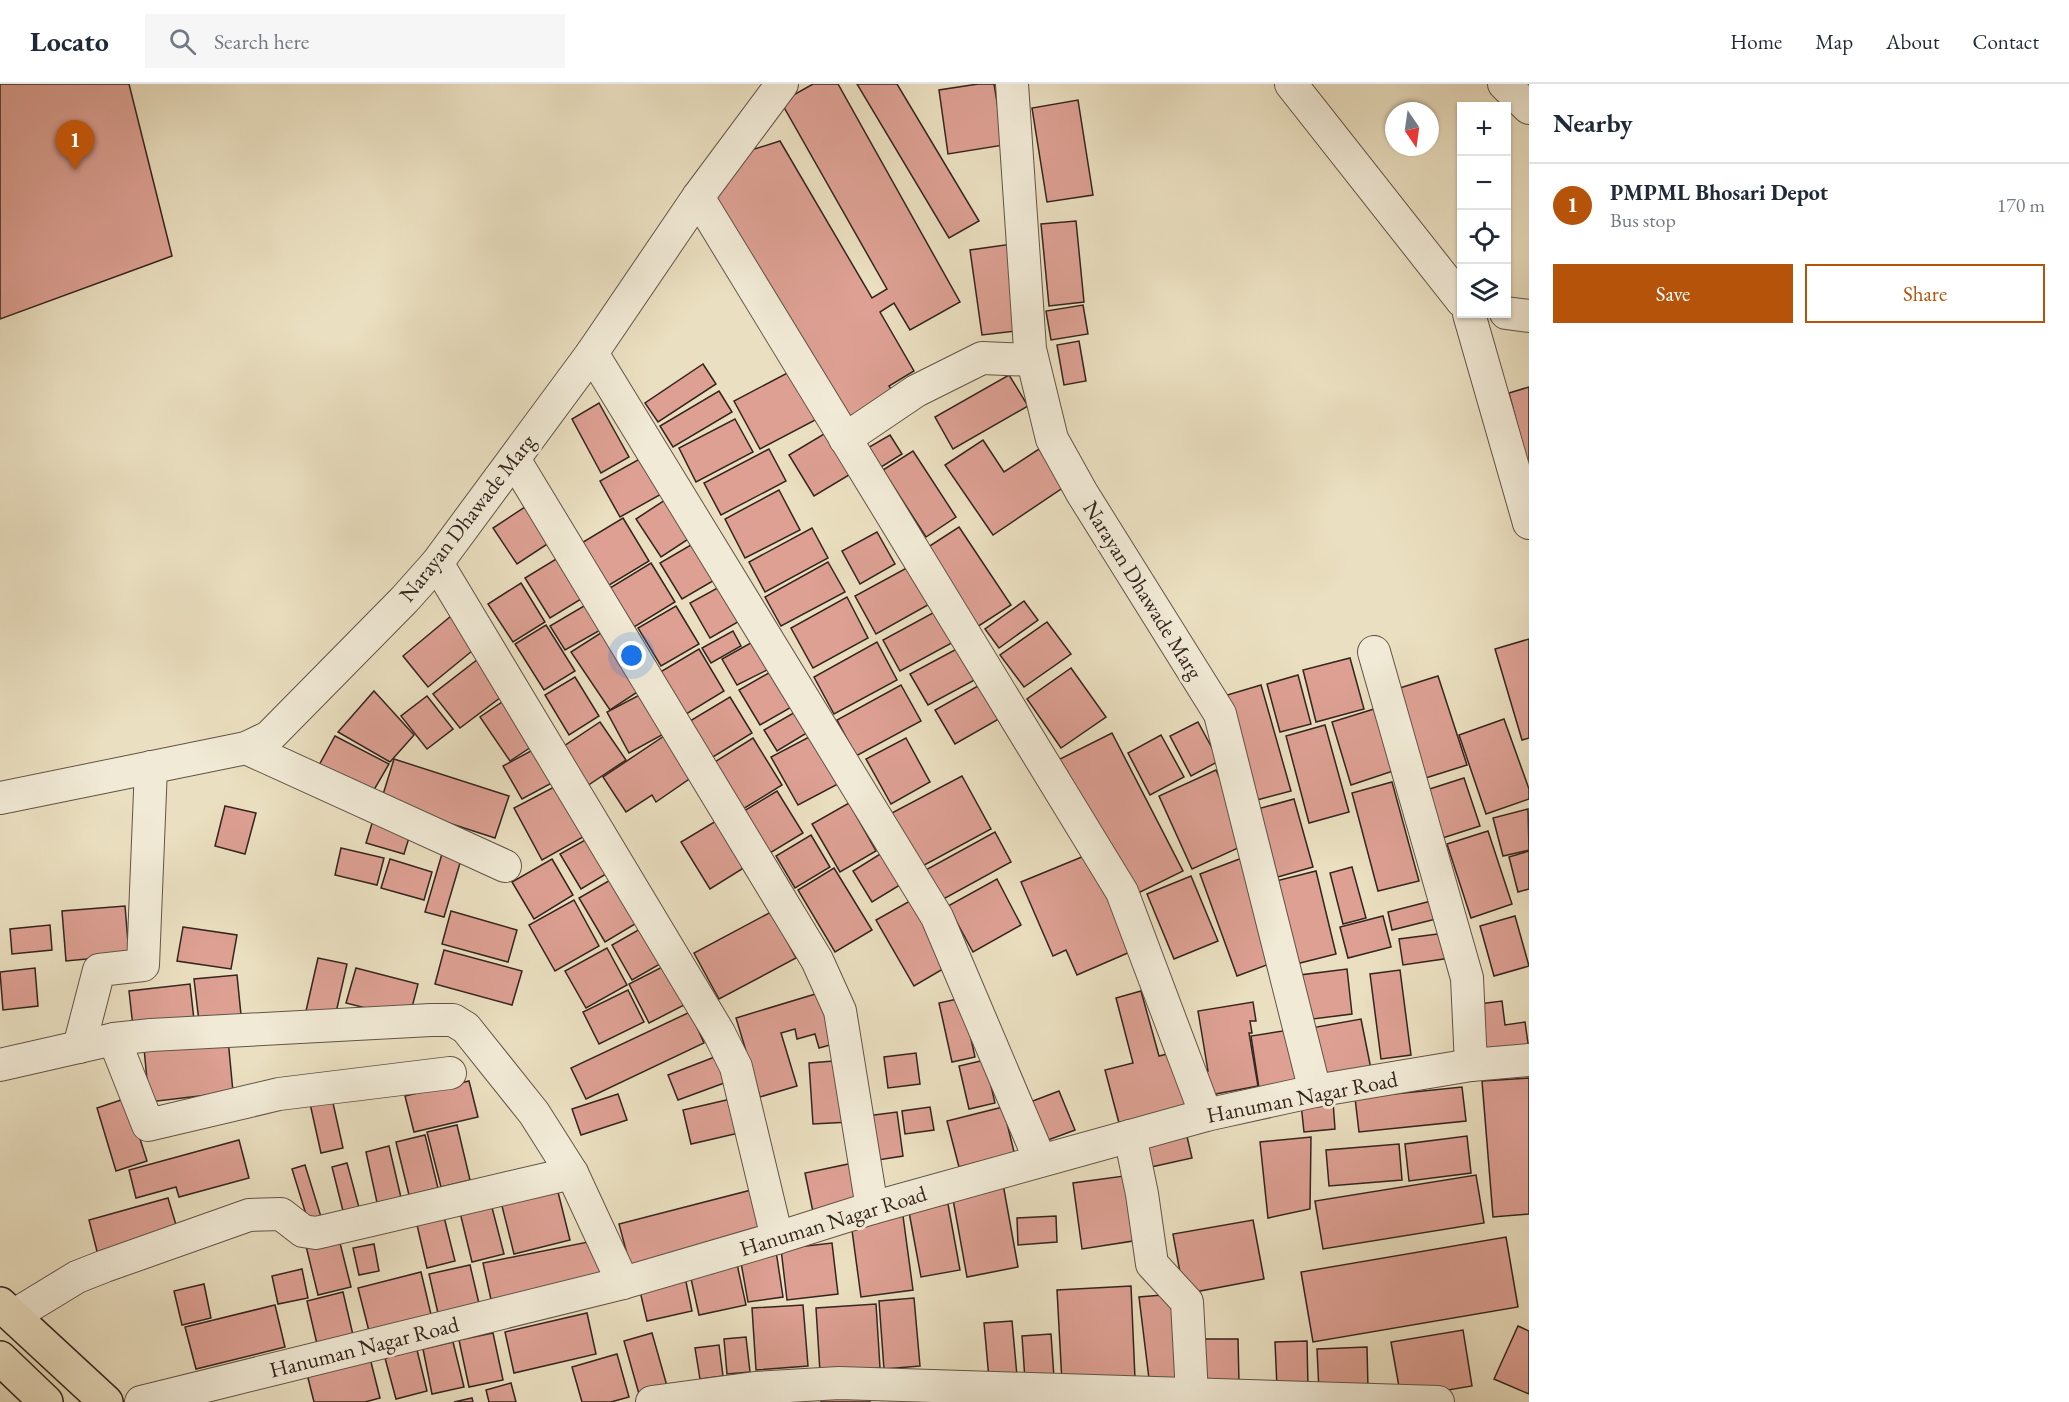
<!DOCTYPE html>
<meta charset="utf-8">
<style>
body{margin:0;font-family:"EB Garamond",serif;background:#f6f6f7;color:#1f2937}
.controls{position:absolute;right:18px;top:18px;display:grid;overflow:hidden;border-radius:0px;box-shadow:0 2px 4px #0004}
.controls button{width:54px;height:54px;display:grid;place-items:center;padding:0;border:0;border-bottom:2px solid #e0e1e3;background:#fff;color:#1f2937;font:30px sans-serif}
.compass{position:absolute;left:1385px;top:18px;width:54px;height:54px;border-radius:50%;background:#fff;box-shadow:0 2px 4px #0004;rotate:167deg}
.you{position:absolute;left:632px;top:572px;width:21px;height:21px;margin:-15px;border:4px solid #fff;border-radius:50%;background:#1a73e8;box-shadow:0 0 0 9px #1a73e833}
.badge{display:grid;place-items:center;width:39px;height:39px;border-radius:50%;background:#b45309;color:#fff;font-size:20px;font-weight:700}
.pin{position:absolute;translate:-50% -50px;filter:drop-shadow(0 2px 3px #0008)}
.pin::after{content:'';position:absolute;top:32px;width:21px;height:18px;background:inherit;clip-path:polygon(0 0,100% 0,50% 100%)}
.list{margin:0;padding:0;list-style:none}
h2{display:flex;justify-content:space-between;align-items:center;height:78px;margin:0;padding:0 24px;font-size:26px}
h2 small{font-size:20px;font-weight:400;color:#747a83}
.list li{display:grid;grid-template-columns:39px 1fr auto;gap:18px;align-items:center;box-sizing:border-box;height:84px;padding:0 24px;border-top:2px solid #e0e1e3}
.list b{display:block;font-size:22px;white-space:nowrap}
.list p{margin:0;font-size:20px;white-space:nowrap;color:#747a83}
.list em{font-size:20px;font-style:normal;color:#747a83}
.actions{display:flex;gap:12px;padding:18px 24px}
.actions a{flex:1;padding:14px 0;border:2px solid #b45309;border-radius:0px;text-align:center;font-size:21px;color:#b45309}
.actions .main{background:#b45309;color:#fff}
.icon{flex:none;width:33px;height:33px;fill:none;stroke:currentColor;stroke-width:2;stroke-linecap:round;stroke-linejoin:round}
.map{position:relative;flex:none;width:1529px;height:1318px;overflow:hidden}
header{display:flex;align-items:center;gap:36px;box-sizing:border-box;height:84px;padding:0 30px;background:#fff;border-bottom:2px solid #e0e1e3}
header strong{font-size:28px}
nav{display:flex;gap:33px;margin-inline-start:auto;font-size:21px}
.search{width:420px;height:54px;background:#f6f6f7;display:flex;align-items:center;gap:15px;box-sizing:border-box;padding:0 21px;border-radius:0px;color:#747a83;font-size:22px}
main{display:flex}
aside{flex:1;background:#fff}
.map>svg:first-child{display:block}
.building{fill:#dda093;stroke:#34251e;stroke-width:1.5}
.lines{fill:none;stroke-linecap:round;stroke-linejoin:round}
.minor-casing{stroke:#625446;stroke-width:34}
.highway-casing{stroke:#34251e;stroke-width:36}
.minor{stroke:#f1ead6;stroke-width:32}
.highway{stroke:#eadfc0;stroke-width:33}
.labels{text-anchor:middle;dominant-baseline:central;stroke-width:6;stroke-linejoin:round;paint-order:stroke}
.street-label{font-size:22px;fill:#34251e;stroke:#f1ead6}
</style>
<header>
<strong>Locato</strong>
<div class="search"><svg class="icon" aria-label="search" viewBox="0 0 24 24"><circle cx="10" cy="10" r="6"/><path d="M15 15l6 6"/></svg>Search here</div>
<nav><a>Home</a><a>Map</a><a>About</a><a>Contact</a></nav>
</header>
<main>
<div class="map">
<svg width="1529" height="1318" viewBox="0 0 1529 1318">
<rect width="100%" height="100%" fill="#eadfc0"/>
<filter id="stains"><feTurbulence type="fractalNoise" baseFrequency=".00333" numOctaves="4"/><feColorMatrix values="0 0 0 0 .2 0 0 0 0 .09 0 0 0 0 .02 0 0 0 .5 -.17"/></filter>
<radialGradient id="worn" r=".72"><stop offset=".6" stop-color="#630" stop-opacity="0"/><stop offset="1" stop-color="#630" stop-opacity=".3"/></radialGradient>
<!-- building -->
<g class="building">
<polygon points="0,0 129,0 172,172 0,235"/>
<polygon points="813,0 838,0 960,218 910,246 894,219 880,228 914,287 889,302 895,311 848,340 711,119 742,69 780,57 872,214 887,205 781,18"/>
<polygon points="857,0 897,0 979,137 949,154"/>
<polygon points="978,0 994,0 1004,61 948,70 939,6"/>
<polygon points="1078,16 1093,111 1047,118 1032,24"/>
<polygon points="1076,137 1084,218 1049,222 1041,140"/>
<polygon points="1012,160 1024,246 982,251 970,166"/>
<polygon points="1083,221 1088,250 1051,256 1046,227"/>
<polygon points="1079,257 1086,297 1064,301 1057,261"/>
<polygon points="703,280 716,300 658,338 645,319"/>
<polygon points="795,285 821,333 760,365 734,317"/>
<polygon points="1009,291 1028,322 953,365 935,333"/>
<polygon points="1529,303 1529,386 1509,309"/>
<polygon points="719,307 732,328 673,363 660,342"/>
<polygon points="599,319 629,373 601,389 572,335"/>
<polygon points="735,335 753,368 696,398 679,364"/>
<polygon points="829,347 854,388 814,412 789,371"/>
<polygon points="890,351 902,370 878,385 866,365"/>
<polygon points="983,356 1004,388 1039,365 1064,403 993,451 945,381"/>
<polygon points="769,365 786,397 721,431 704,399"/>
<polygon points="913,367 956,433 926,453 883,386"/>
<polygon points="645,372 665,408 620,433 600,397"/>
<polygon points="779,406 800,446 745,474 725,435"/>
<polygon points="668,414 693,452 661,473 636,435"/>
<polygon points="534,417 558,453 517,480 493,444"/>
<polygon points="623,434 649,477 601,506 575,463"/>
<polygon points="959,443 1011,521 974,545 922,467"/>
<polygon points="812,444 828,474 765,508 749,478"/>
<polygon points="877,448 895,480 860,500 842,467"/>
<polygon points="696,458 718,494 682,515 660,479"/>
<polygon points="566,469 591,509 550,534 525,494"/>
<polygon points="828,478 845,508 781,542 765,513"/>
<polygon points="651,479 675,518 634,543 610,504"/>
<polygon points="914,480 935,517 876,550 855,512"/>
<polygon points="521,499 545,538 513,558 488,520"/>
<polygon points="723,501 743,535 710,554 690,519"/>
<polygon points="847,513 868,554 813,584 791,544"/>
<polygon points="1024,517 1038,536 999,564 985,545"/>
<polygon points="589,519 604,544 565,566 550,542"/>
<polygon points="676,522 699,560 661,582 638,544"/>
<polygon points="942,524 959,555 900,587 883,556"/>
<polygon points="457,527 483,558 428,603 403,572"/>
<polygon points="1047,538 1071,570 1024,603 1000,571"/>
<polygon points="546,541 575,587 544,606 515,560"/>
<polygon points="607,545 645,603 610,626 571,568"/>
<polygon points="733,547 741,562 711,579 702,564"/>
<polygon points="1529,555 1529,654 1522,656 1495,565"/>
<polygon points="756,556 771,584 737,601 722,575"/>
<polygon points="877,558 897,596 834,630 814,593"/>
<polygon points="964,561 982,592 928,621 910,590"/>
<polygon points="699,565 724,607 683,632 657,590"/>
<polygon points="482,572 509,607 460,644 433,610"/>
<polygon points="1350,574 1364,625 1316,638 1303,586"/>
<polygon points="1071,584 1106,633 1061,664 1027,615"/>
<polygon points="774,586 795,621 760,641 739,606"/>
<polygon points="1298,591 1311,640 1280,648 1267,600"/>
<polygon points="1438,592 1467,681 1416,697 1387,608"/>
<polygon points="575,593 599,632 569,651 545,611"/>
<polygon points="985,598 1004,632 955,660 935,626"/>
<polygon points="901,601 921,637 856,672 837,636"/>
<polygon points="1261,601 1291,707 1253,717 1224,612"/>
<polygon points="649,606 671,646 629,669 607,628"/>
<polygon points="374,607 414,651 390,678 338,648"/>
<polygon points="514,610 543,655 510,677 480,633"/>
<polygon points="427,612 453,645 427,665 401,632"/>
<polygon points="730,613 752,649 708,676 685,640"/>
<polygon points="1374,625 1393,687 1351,701 1332,638"/>
<polygon points="797,627 810,647 777,667 764,646"/>
<polygon points="1504,635 1529,705 1529,715 1486,730 1459,651"/>
<polygon points="600,638 626,676 587,702 561,664"/>
<polygon points="1198,638 1219,677 1191,692 1170,652"/>
<polygon points="1325,641 1349,728 1309,739 1286,652"/>
<polygon points="1112,649 1183,787 1126,815 1056,677"/>
<polygon points="667,650 695,691 656,718 652,711 626,728 603,693"/>
<polygon points="1161,651 1184,693 1150,711 1128,669"/>
<polygon points="335,652 389,680 371,711 318,683"/>
<polygon points="811,652 838,700 798,721 771,673"/>
<polygon points="753,654 782,701 738,728 710,681"/>
<polygon points="906,654 930,698 891,720 866,675"/>
<polygon points="542,661 561,694 522,715 503,682"/>
<polygon points="394,675 509,712 495,754 381,717"/>
<polygon points="1216,686 1249,759 1192,785 1159,712"/>
<polygon points="962,692 991,745 917,785 888,731"/>
<polygon points="1464,694 1480,742 1433,757 1417,709"/>
<polygon points="1392,698 1419,797 1378,807 1352,709"/>
<polygon points="556,702 583,753 542,776 514,724"/>
<polygon points="777,707 803,749 765,772 739,730"/>
<polygon points="1294,715 1313,783 1274,794 1254,726"/>
<polygon points="849,719 876,767 840,788 812,740"/>
<polygon points="225,722 256,729 245,770 215,762"/>
<polygon points="1528,725 1529,766 1503,772 1493,734"/>
<polygon points="374,733 412,744 404,770 366,759"/>
<polygon points="721,734 750,780 710,805 681,758"/>
<polygon points="1488,747 1512,820 1471,834 1447,760"/>
<polygon points="995,748 1011,778 938,818 922,788"/>
<polygon points="596,750 616,784 581,805 560,770"/>
<polygon points="811,751 830,783 795,804 776,772"/>
<polygon points="893,762 913,793 872,818 853,787"/>
<polygon points="444,763 463,769 444,833 425,828"/>
<polygon points="341,764 384,774 377,801 335,791"/>
<polygon points="1529,767 1529,805 1518,808 1509,773"/>
<polygon points="1089,770 1130,868 1077,891 1066,866 1053,872 1021,798"/>
<polygon points="1242,774 1280,876 1237,892 1200,790"/>
<polygon points="390,775 432,788 424,816 381,804"/>
<polygon points="552,775 573,811 534,835 512,798"/>
<polygon points="1352,783 1366,834 1343,840 1330,789"/>
<polygon points="834,784 872,846 835,868 798,806"/>
<polygon points="1316,787 1336,870 1296,880 1276,797"/>
<polygon points="619,791 645,834 605,858 579,814"/>
<polygon points="1191,792 1218,857 1174,875 1147,810"/>
<polygon points="997,795 1021,841 973,868 948,822"/>
<polygon points="917,813 955,878 914,902 876,836"/>
<polygon points="1439,815 1444,833 1392,846 1388,828"/>
<polygon points="574,816 599,862 555,887 529,841"/>
<polygon points="125,822 129,871 66,877 62,827"/>
<polygon points="451,827 517,846 508,878 442,860"/>
<polygon points="771,828 796,874 719,915 694,869"/>
<polygon points="1383,832 1391,863 1348,874 1340,843"/>
<polygon points="1515,832 1529,882 1494,892 1480,842"/>
<polygon points="50,841 52,866 12,870 10,845"/>
<polygon points="647,841 667,876 632,896 612,861"/>
<polygon points="183,843 237,851 231,885 177,877"/>
<polygon points="1453,848 1457,873 1403,881 1399,855"/>
<polygon points="607,864 627,901 586,924 565,887"/>
<polygon points="444,866 522,887 512,921 435,900"/>
<polygon points="318,874 347,880 335,933 306,927"/>
<polygon points="668,880 688,919 649,939 629,900"/>
<polygon points="35,884 38,922 3,926 0,888"/>
<polygon points="356,884 418,900 409,935 346,919"/>
<polygon points="1347,885 1352,930 1305,936 1300,891"/>
<polygon points="1400,886 1411,971 1381,975 1370,890"/>
<polygon points="237,891 242,941 200,946 194,895"/>
<polygon points="190,900 195,945 134,952 129,907"/>
<polygon points="628,906 644,938 599,960 583,928"/>
<polygon points="1141,907 1159,972 1175,968 1189,1021 1119,1039 1105,986 1133,979 1116,914"/>
<polygon points="822,908 837,959 819,964 815,950 797,955 795,945 781,949 797,1002 760,1013 736,934"/>
<polygon points="962,914 975,973 952,978 939,919"/>
<polygon points="1502,917 1505,941 1525,938 1529,966 1478,973 1471,921"/>
<polygon points="1253,918 1256,937 1250,937 1252,949 1249,949 1258,1002 1205,1012 1201,988 1208,987 1198,927"/>
<polygon points="690,928 704,959 586,1015 571,984"/>
<polygon points="1361,935 1371,985 1321,996 1311,944"/>
<polygon points="1295,945 1304,996 1259,1004 1251,952"/>
<polygon points="228,955 233,1008 149,1018 144,964"/>
<polygon points="725,969 735,995 678,1016 668,991"/>
<polygon points="916,969 920,1000 888,1004 884,973"/>
<polygon points="846,976 850,1038 813,1040 809,979"/>
<polygon points="985,976 995,1019 969,1025 959,982"/>
<polygon points="1529,994 1529,1130 1493,1133 1482,997"/>
<polygon points="469,997 478,1033 414,1048 405,1012"/>
<polygon points="1462,1003 1466,1037 1359,1048 1355,1014"/>
<polygon points="1059,1007 1075,1046 1040,1059 1025,1020"/>
<polygon points="331,1010 343,1064 321,1069 309,1015"/>
<polygon points="618,1010 627,1036 581,1051 572,1025"/>
<polygon points="744,1012 752,1046 691,1060 683,1026"/>
<polygon points="127,1014 147,1077 116,1087 97,1024"/>
<polygon points="1333,1017 1335,1045 1304,1048 1301,1020"/>
<polygon points="930,1023 934,1046 905,1050 902,1027"/>
<polygon points="1003,1023 1017,1080 1001,1084 998,1073 959,1083 947,1037"/>
<polygon points="897,1028 903,1072 865,1078 859,1033"/>
<polygon points="457,1041 470,1096 441,1103 427,1048"/>
<polygon points="1185,1044 1192,1074 1142,1085 1136,1055"/>
<polygon points="425,1051 438,1104 409,1111 396,1058"/>
<polygon points="1467,1052 1471,1089 1409,1097 1405,1060"/>
<polygon points="1311,1053 1310,1125 1268,1134 1260,1058"/>
<polygon points="239,1056 249,1094 179,1113 176,1103 136,1114 129,1086"/>
<polygon points="1399,1060 1402,1096 1329,1102 1326,1066"/>
<polygon points="389,1062 402,1118 378,1123 366,1068"/>
<polygon points="858,1078 865,1118 813,1128 805,1089"/>
<polygon points="347,1079 361,1131 345,1135 332,1083"/>
<polygon points="305,1081 322,1136 309,1140 292,1085"/>
<polygon points="1476,1091 1484,1139 1323,1165 1315,1117"/>
<polygon points="1124,1092 1133,1157 1082,1165 1073,1099"/>
<polygon points="555,1096 570,1156 514,1170 499,1110"/>
<polygon points="1003,1100 1018,1183 967,1193 952,1110"/>
<polygon points="759,1104 771,1149 631,1185 619,1140"/>
<polygon points="488,1108 504,1170 472,1178 457,1116"/>
<polygon points="168,1114 179,1151 99,1175 89,1136"/>
<polygon points="948,1120 960,1186 921,1193 909,1128"/>
<polygon points="441,1121 455,1177 427,1184 414,1128"/>
<polygon points="903,1132 913,1206 861,1213 851,1139"/>
<polygon points="1056,1132 1057,1158 1018,1161 1017,1134"/>
<polygon points="1253,1136 1264,1195 1184,1210 1173,1150"/>
<polygon points="337,1147 351,1203 318,1211 304,1154"/>
<polygon points="1506,1153 1518,1223 1313,1258 1301,1188"/>
<polygon points="598,1156 611,1194 492,1220 483,1179"/>
<polygon points="832,1159 838,1210 787,1216 781,1165"/>
<polygon points="374,1160 379,1187 359,1191 353,1164"/>
<polygon points="776,1167 783,1213 748,1218 740,1173"/>
<polygon points="737,1180 746,1221 699,1231 690,1190"/>
<polygon points="470,1181 481,1228 440,1238 429,1190"/>
<polygon points="302,1185 308,1214 278,1220 272,1192"/>
<polygon points="421,1188 433,1239 371,1255 358,1204"/>
<polygon points="685,1193 692,1227 647,1237 639,1203"/>
<polygon points="204,1200 211,1234 182,1241 174,1207"/>
<polygon points="1131,1202 1135,1295 1062,1299 1057,1206"/>
<polygon points="343,1208 353,1251 317,1260 307,1217"/>
<polygon points="1174,1210 1184,1300 1150,1303 1139,1213"/>
<polygon points="914,1214 920,1282 884,1285 879,1217"/>
<polygon points="876,1220 880,1284 820,1288 816,1224"/>
<polygon points="275,1221 285,1263 196,1285 185,1243"/>
<polygon points="803,1221 808,1282 756,1286 752,1224"/>
<polygon points="587,1229 596,1270 514,1289 505,1248"/>
<polygon points="1012,1237 1017,1292 989,1295 984,1239"/>
<polygon points="1518,1242 1529,1247 1529,1310 1494,1295"/>
<polygon points="1463,1246 1472,1302 1401,1314 1391,1258"/>
<polygon points="493,1249 503,1296 469,1303 459,1256"/>
<polygon points="652,1249 667,1302 639,1310 624,1257"/>
<polygon points="1051,1250 1054,1294 1025,1296 1022,1252"/>
<polygon points="746,1253 750,1288 727,1290 724,1255"/>
<polygon points="1201,1255 1238,1255 1239,1299 1202,1300"/>
<polygon points="1307,1257 1308,1302 1277,1303 1275,1258"/>
<polygon points="453,1258 464,1303 432,1310 423,1265"/>
<polygon points="719,1261 723,1292 700,1295 695,1264"/>
<polygon points="1367,1263 1368,1305 1319,1307 1317,1265"/>
<polygon points="417,1266 427,1307 396,1315 385,1274"/>
<polygon points="617,1270 629,1313 611,1318 582,1318 572,1283"/>
<polygon points="370,1274 380,1314 365,1318 314,1318 307,1290"/>
<polygon points="511,1299 516,1318 489,1318 486,1306"/>
<polygon points="869,1307 870,1318 821,1318 821,1309"/>
<polygon points="472,1314 473,1318 454,1318"/>
</g>
<g class="lines">
<defs>
<g id="minor">
<polyline points="1012,0 1030,265 1052,355 1082,409 1220,630 1315,1007"/>
<polyline points="1291,0 1462,217"/>
<polyline points="1504,0 1529,24"/>
<polyline points="698,113 1122,808 1206,1031"/>
<polyline points="1506,229 1529,232"/>
<polyline points="1469,230 1529,439"/>
<polyline points="592,269 937,833 1040,1076"/>
<polyline points="845,355 916,307 982,274 1032,276"/>
<polyline points="514,375 817,876 840,927 872,1124"/>
<polyline points="437,479 719,949 736,983 777,1154"/>
<polyline points="1374,568 1467,894 1471,981"/>
<polyline points="246,664 505,782"/>
<polyline points="0,714 246,664 269,653 405,515 437,479 592,269 698,113 782,0"/>
<polyline points="114,955 148,1041 279,1010 450,989"/>
<polyline points="79,963 99,886 143,881 151,683"/>
<polyline points="0,981 114,955 151,951 431,936 453,936 466,944 534,1029 572,1089 623,1199"/>
<polyline points="1130,1052 1142,1110 1152,1180 1187,1218 1192,1310"/>
<polyline points="13,1232 77,1193 105,1182 249,1131 281,1130 303,1147 316,1149 572,1089"/>
<polyline points="141,1318 623,1199 777,1154 872,1124 1206,1031 1315,1007 1471,981 1529,976"/>
<polyline points="652,1318 755,1304 839,1299 1438,1318"/>
</g>
<g id="highway">
<polyline points="0,1220 106,1318"/>
<polyline points="0,1274 46,1318"/>
</g>
</defs>
<!-- minor casing -->
<use href="#minor" class="minor-casing"/>
<!-- highway casing -->
<use href="#highway" class="highway-casing"/>
<!-- minor -->
<use href="#minor" class="minor"/>
<!-- highway -->
<use href="#highway" class="highway"/>
</g>
<g class="labels">
<!-- street labels -->
<g class="street-label">
<text transform="translate(467 434) rotate(-52)">Narayan Dhawade Marg</text>
<text transform="translate(1143 506) rotate(58)">Narayan Dhawade Marg</text>
<text transform="translate(1302 1013) rotate(-11)">Hanuman Nagar Road</text>
<text transform="translate(833 1137) rotate(-17)">Hanuman Nagar Road</text>
<text transform="translate(364 1263) rotate(-14)">Hanuman Nagar Road</text>
</g>
</g>
<rect width="100%" height="100%" filter="url(#stains)"/>
<rect width="100%" height="100%" fill="url(#worn)"/>
</svg>
<div class="controls">
<button>+</button>
<button>−</button>
<button><svg class="icon" aria-label="locate" viewBox="0 0 24 24"><circle cx="12" cy="12" r="6"/><path d="M12 2v4M12 18v4M2 12h4M18 12h4"/></svg></button>
<button><svg class="icon" aria-label="layers" viewBox="0 0 24 24"><path d="M12 4l9 5-9 5-9-5zM3 14l9 5 9-5"/></svg></button>
</div>
<svg class="compass" viewBox="-18 -18 36 36"><path d="M0-13l5 13h-10z" fill="#e53935"/><path d="M0 13l5-13h-10z" fill="#747a83"/></svg>
<div class="you"></div>
<div class="pin badge" style="left:75px;top:86px">1</div>
</div>
<aside>
<h2>Nearby<small></small></h2>
<ul class="list">
<li><span class="badge">1</span><div><b>PMPML Bhosari Depot</b><p>Bus stop</p></div><em>170 m</em></li>
</ul>
<div class="actions"><a class="main">Save</a><a>Share</a></div>
</aside>
</main>
